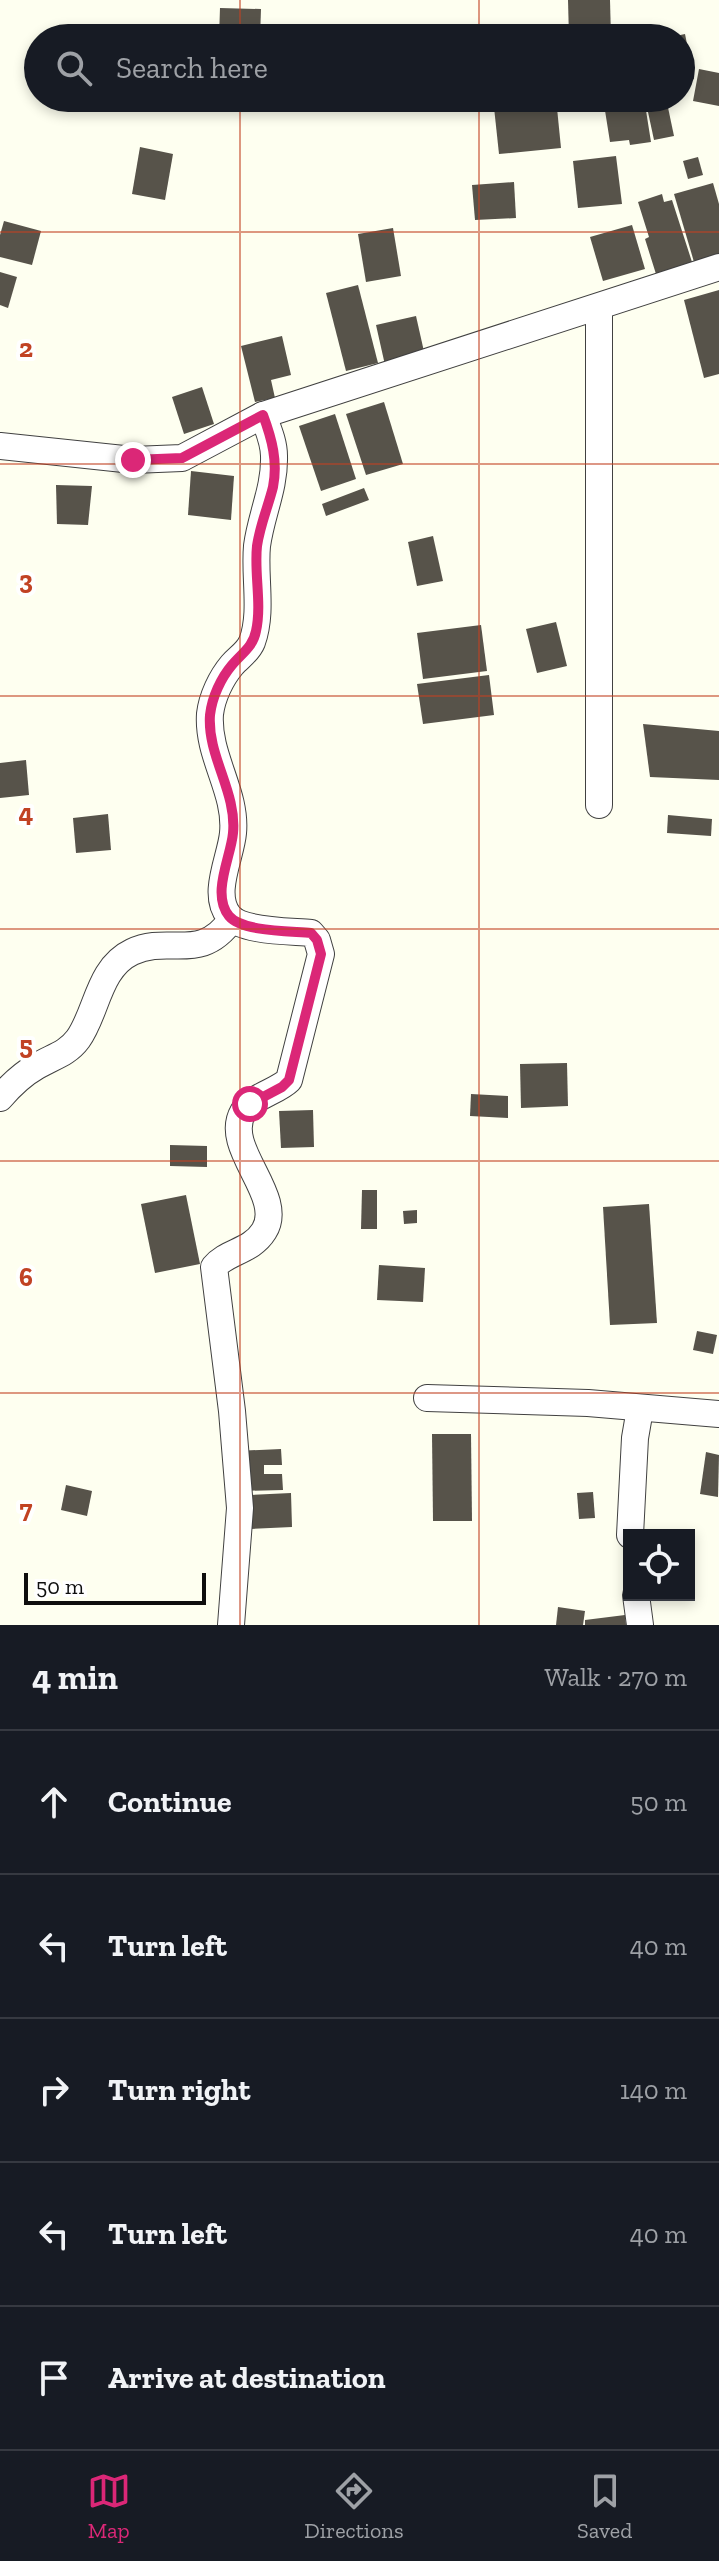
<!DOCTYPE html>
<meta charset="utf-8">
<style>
body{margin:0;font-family:"Zilla Slab",serif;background:#242831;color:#f1f3f6}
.controls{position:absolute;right:24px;bottom:24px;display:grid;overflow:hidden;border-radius:0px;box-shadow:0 4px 12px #0003}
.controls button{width:72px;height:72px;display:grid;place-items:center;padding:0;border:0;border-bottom:2px solid #363941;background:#171b24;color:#f1f3f6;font:40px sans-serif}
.scale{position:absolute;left:24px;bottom:20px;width:182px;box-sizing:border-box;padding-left:8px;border:4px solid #0e0e0e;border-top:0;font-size:22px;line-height:28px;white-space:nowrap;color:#0e0e0e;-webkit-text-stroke:6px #fff;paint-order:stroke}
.stop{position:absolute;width:24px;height:24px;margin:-18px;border:6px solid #db2777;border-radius:50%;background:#fff}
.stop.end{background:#db2777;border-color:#fff;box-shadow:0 2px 8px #0008}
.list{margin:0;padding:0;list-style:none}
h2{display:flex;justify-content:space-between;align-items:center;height:104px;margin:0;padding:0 32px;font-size:34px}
h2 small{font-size:26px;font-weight:400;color:#9ea1a6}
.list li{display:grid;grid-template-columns:52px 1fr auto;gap:24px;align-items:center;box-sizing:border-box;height:144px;padding:0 32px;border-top:2px solid #363941}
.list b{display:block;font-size:30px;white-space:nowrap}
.list em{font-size:26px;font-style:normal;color:#9ea1a6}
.icon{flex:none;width:44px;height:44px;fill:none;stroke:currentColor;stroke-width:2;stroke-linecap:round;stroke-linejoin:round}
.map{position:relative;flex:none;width:719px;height:1625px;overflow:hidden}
.search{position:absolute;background:#171b24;box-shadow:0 4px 12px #0003;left:24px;right:24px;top:24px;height:88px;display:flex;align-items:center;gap:20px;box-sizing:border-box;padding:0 28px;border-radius:44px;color:#9ea1a6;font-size:30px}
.sheet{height:824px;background:#171b24}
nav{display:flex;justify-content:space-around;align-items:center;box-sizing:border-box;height:112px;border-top:2px solid #363941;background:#171b24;font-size:22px;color:#9ea1a6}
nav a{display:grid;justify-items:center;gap:4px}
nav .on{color:#db2777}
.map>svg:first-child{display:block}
.building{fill:#57534a}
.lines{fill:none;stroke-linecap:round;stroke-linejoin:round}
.minor-casing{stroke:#414141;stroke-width:28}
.minor{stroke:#fff;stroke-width:26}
.route{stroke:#db2777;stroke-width:10}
.grid{fill:none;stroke:#c14223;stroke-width:2;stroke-opacity:0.55}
.grid-label{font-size:26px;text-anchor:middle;font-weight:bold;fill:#c14223;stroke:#fff;stroke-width:8;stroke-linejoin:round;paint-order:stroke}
</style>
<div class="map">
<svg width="719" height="1625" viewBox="0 0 719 1625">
<rect width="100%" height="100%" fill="#fefff0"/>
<!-- building -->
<g class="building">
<polygon points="568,0 610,0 611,38 569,38"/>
<polygon points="220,8 261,9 260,38 219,38"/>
<polygon points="685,34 694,79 681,82 681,38 671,37"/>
<polygon points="699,69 719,73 719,106 693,101"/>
<polygon points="493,98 556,98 561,148 499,154"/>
<polygon points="603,98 644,98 651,142 630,145 629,140 610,142"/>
<polygon points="645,98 666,98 674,136 654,140"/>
<polygon points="140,147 173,154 165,200 132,194"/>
<polygon points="616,156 622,204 578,208 573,161"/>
<polygon points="698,157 703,175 688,179 683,161"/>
<polygon points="514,182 516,218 475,220 472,185"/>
<polygon points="713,183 719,204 719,255 694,262 674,194"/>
<polygon points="662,194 664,202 672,200 692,262 656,274 645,239 649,237 638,202"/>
<polygon points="4,221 41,231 32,265 0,257 0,235"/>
<polygon points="632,225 645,269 603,281 590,237"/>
<polygon points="393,228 401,276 366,282 358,234"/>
<polygon points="0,272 17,277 8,308 0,305"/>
<polygon points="358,285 378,363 346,371 326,293"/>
<polygon points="719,290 719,374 704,378 684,300"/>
<polygon points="416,316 425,356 385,365 376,325"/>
<polygon points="282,336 291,375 271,380 275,398 255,402 241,346"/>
<polygon points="202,387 214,424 184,434 172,397"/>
<polygon points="384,402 403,464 366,475 346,414"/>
<polygon points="335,414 356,479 321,491 299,426"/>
<polygon points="191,471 234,476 231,520 188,515"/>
<polygon points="56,485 92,486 88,525 57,524"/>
<polygon points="364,488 369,500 326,516 322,504"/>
<polygon points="433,536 443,581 417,586 408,542"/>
<polygon points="556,622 567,666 537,673 526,629"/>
<polygon points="481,625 487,671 423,679 417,633"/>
<polygon points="489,675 494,715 423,724 417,684"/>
<polygon points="643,724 719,731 719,780 650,777"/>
<polygon points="26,760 29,795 0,798 0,763"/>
<polygon points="108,814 111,850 76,853 73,818"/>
<polygon points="668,815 712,819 711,836 667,833"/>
<polygon points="567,1063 568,1106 521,1108 520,1064"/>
<polygon points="471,1094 508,1096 508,1118 470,1116"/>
<polygon points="313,1110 314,1147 281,1148 279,1111"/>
<polygon points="170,1145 207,1146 207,1167 170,1166"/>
<polygon points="362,1190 377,1190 377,1229 361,1229"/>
<polygon points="186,1195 200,1264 155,1273 141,1204"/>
<polygon points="649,1204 657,1323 610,1325 603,1207"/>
<polygon points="417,1210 417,1223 404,1224 403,1211"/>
<polygon points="379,1265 425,1268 423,1302 377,1300"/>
<polygon points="697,1331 717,1335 713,1354 693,1350"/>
<polygon points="432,1434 471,1434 472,1521 433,1521"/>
<polygon points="281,1449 282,1465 264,1465 264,1474 282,1474 283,1490 239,1491 236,1451"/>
<polygon points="706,1452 719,1455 718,1497 700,1494"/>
<polygon points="66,1485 92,1491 87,1516 61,1510"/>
<polygon points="593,1492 595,1518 579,1519 577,1493"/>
<polygon points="291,1493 292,1527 251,1529 249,1495"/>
<polygon points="558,1607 585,1611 583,1625 556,1625"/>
<polygon points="625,1615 626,1625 585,1625 585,1620"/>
</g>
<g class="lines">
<defs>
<g id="minor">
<polyline points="0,446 133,460 182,458 263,415 719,267"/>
<polyline points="599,805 599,308"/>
<path d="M0,1098c11,-13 23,-24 37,-32 15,-9 30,-12 41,-27 19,-26 20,-71 54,-87 38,-18 68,12 100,-33"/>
<polyline points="427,1398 588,1403 719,1414"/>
<polyline points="630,1535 635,1438 640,1409"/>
<polyline points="636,1595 640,1625"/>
<path d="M231,1625l9,-117 -8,-97 -18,-144c13,-16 37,-15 50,-36 22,-35 -42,-83 -21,-119 9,-16 34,-20 46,-32l32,-126 -4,-14 -6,-7c-19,-2 -69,-1 -82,-17 -18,-22 2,-59 4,-83 4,-41 -26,-77 -23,-119 2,-17 11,-36 22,-49 7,-8 16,-13 20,-23 11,-30 2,-65 5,-96 4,-31 18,-58 17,-90 0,-14 -6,-27 -11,-41"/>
</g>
</defs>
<!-- minor casing -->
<use href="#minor" class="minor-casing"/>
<!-- minor -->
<use href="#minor" class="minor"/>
</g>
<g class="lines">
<!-- route -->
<path class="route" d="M133,460l49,-2 81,-43c9,24 15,47 10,72 -5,20 -13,38 -16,59 -3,27 5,58 -1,85 -3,16 -14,22 -24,34 -11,13 -20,32 -22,50 -3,41 27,77 23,118 -2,24 -22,61 -4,83 13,16 63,15 82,17l6,7 4,14 -32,126 -7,7 -32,17"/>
</g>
<!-- grid -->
<path class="grid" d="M240,0v38M479,0v38M240,98v1527M479,98v1527M0,232h719M0,464h719M0,696h719M0,929h719M0,1161h719M0,1393h719"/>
<g class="grid-label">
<text x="26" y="357">2</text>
<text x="26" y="589">3</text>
<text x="26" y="822">4</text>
<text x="26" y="1054">5</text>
<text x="26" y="1286">6</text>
<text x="26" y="1518">7</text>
</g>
</svg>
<div class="controls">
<button><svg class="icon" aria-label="locate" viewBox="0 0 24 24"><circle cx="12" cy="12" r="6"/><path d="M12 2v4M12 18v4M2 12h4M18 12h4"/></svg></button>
</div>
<div class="scale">50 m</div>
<div class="stop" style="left:250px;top:1104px"></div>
<div class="stop end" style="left:133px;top:460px"></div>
<div class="search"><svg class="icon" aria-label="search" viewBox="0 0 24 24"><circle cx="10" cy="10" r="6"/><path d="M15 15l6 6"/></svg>Search here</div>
</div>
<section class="sheet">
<h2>4 min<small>Walk · 270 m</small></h2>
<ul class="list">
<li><svg class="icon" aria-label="ahead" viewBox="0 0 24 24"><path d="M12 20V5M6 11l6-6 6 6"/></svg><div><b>Continue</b></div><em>50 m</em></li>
<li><svg class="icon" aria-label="left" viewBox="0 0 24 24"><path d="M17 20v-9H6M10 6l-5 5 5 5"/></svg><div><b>Turn left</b></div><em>40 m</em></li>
<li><svg class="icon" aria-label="right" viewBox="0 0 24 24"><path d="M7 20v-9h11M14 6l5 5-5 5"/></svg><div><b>Turn right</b></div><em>140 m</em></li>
<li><svg class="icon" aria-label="left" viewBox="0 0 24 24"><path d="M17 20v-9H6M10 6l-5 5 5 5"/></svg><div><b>Turn left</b></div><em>40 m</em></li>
<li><svg class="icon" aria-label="arrive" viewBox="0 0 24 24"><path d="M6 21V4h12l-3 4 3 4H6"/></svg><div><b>Arrive at destination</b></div></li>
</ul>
</section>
<nav>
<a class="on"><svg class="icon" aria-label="map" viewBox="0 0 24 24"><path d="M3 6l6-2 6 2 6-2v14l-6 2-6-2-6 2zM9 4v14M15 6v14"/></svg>Map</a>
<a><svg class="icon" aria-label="directions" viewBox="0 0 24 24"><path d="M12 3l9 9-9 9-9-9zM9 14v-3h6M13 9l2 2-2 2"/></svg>Directions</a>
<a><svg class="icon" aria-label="saved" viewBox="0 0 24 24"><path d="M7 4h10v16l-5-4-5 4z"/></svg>Saved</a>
</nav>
